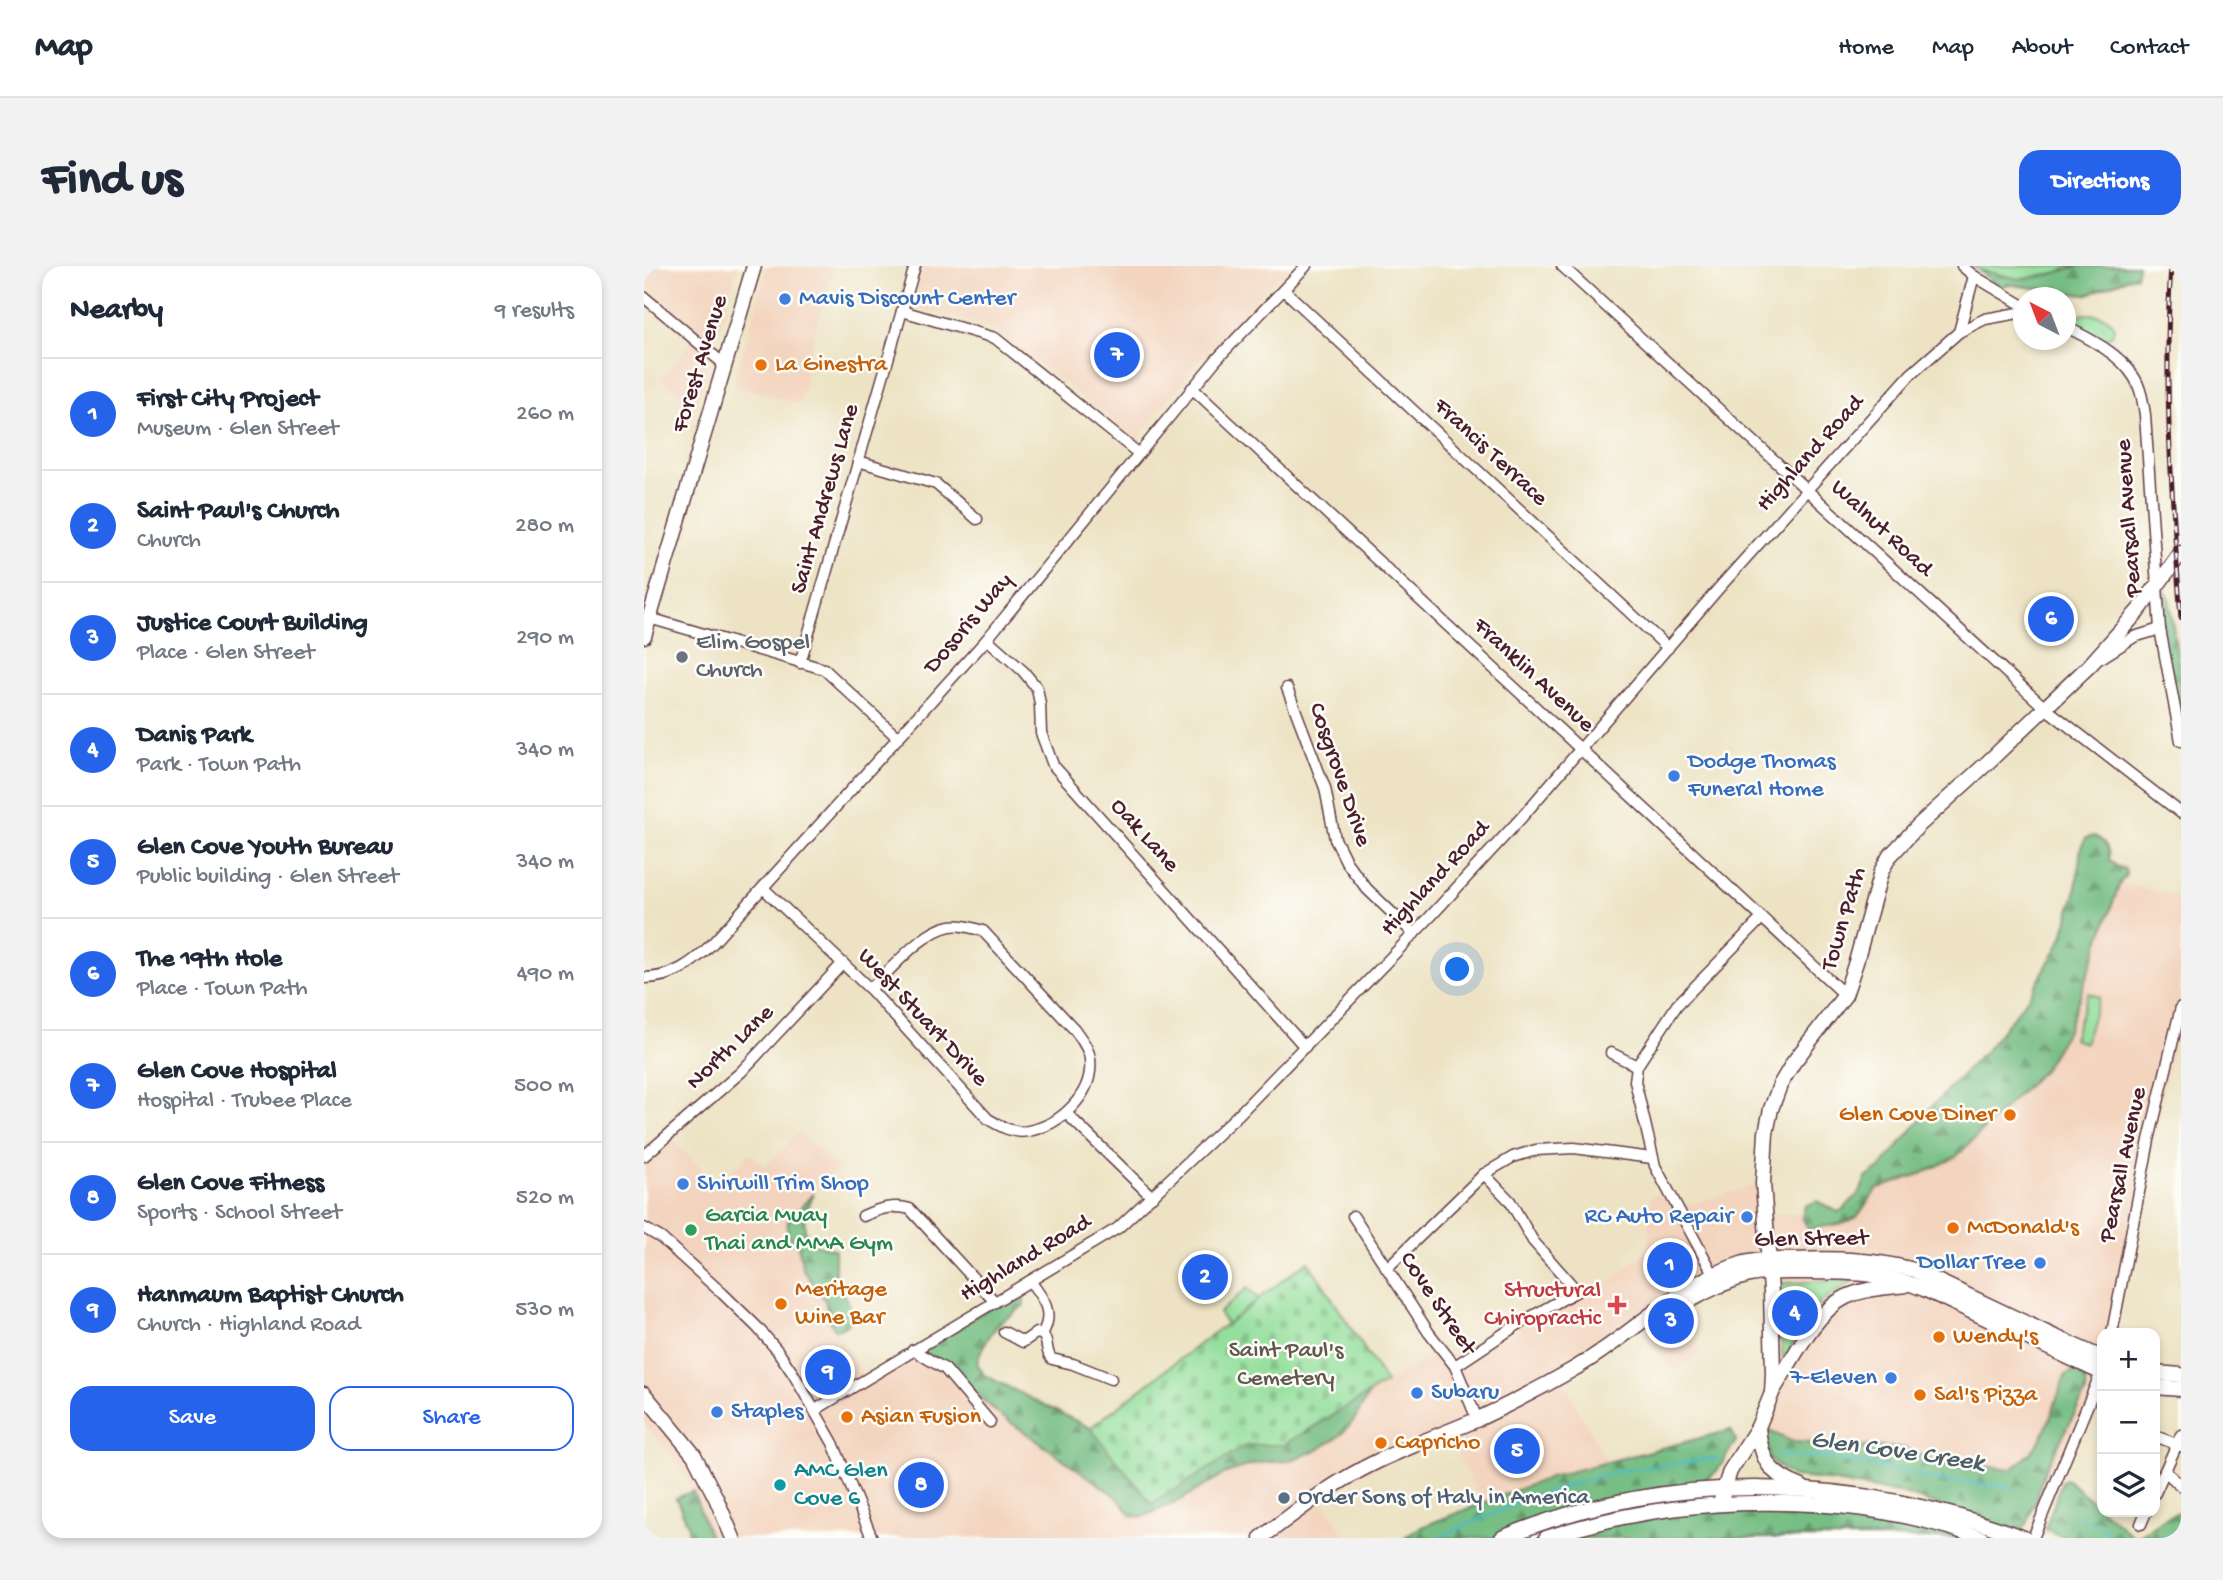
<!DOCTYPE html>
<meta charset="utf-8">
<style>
body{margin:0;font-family:"Gochi Hand",sans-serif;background:#f2f2f3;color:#1f2937}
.controls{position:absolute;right:21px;bottom:21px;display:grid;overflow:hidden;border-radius:14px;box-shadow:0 4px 10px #0003}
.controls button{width:63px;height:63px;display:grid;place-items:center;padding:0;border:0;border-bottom:2px solid #e0e1e3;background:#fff;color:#1f2937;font:35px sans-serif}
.compass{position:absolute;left:1369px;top:21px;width:63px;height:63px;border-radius:50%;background:#fff;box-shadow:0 4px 10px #0003;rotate:318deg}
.you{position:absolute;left:814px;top:704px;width:24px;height:24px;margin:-18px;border:5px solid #fff;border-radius:50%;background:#1a73e8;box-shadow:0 0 0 10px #1a73e833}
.badge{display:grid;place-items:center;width:46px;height:46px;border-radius:50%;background:#2563eb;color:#fff;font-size:23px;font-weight:700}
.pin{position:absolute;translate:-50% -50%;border:4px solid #fff;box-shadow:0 2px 7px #0006}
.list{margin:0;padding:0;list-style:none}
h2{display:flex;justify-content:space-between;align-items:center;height:91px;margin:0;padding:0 28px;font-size:30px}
h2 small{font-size:23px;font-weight:400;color:#747a83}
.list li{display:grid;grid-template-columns:46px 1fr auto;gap:21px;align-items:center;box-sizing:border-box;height:112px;padding:0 28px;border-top:2px solid #e0e1e3}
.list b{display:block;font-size:26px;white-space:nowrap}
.list p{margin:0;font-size:23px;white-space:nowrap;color:#747a83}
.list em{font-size:23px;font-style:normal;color:#747a83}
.actions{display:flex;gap:14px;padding:21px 28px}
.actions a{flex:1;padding:16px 0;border:2px solid #2563eb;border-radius:21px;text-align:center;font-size:24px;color:#2563eb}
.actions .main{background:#2563eb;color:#fff}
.icon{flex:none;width:38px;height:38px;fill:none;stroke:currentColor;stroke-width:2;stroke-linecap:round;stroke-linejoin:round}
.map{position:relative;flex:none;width:1537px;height:1272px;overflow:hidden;border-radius:21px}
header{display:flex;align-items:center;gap:42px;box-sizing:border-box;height:98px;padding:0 35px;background:#fff;border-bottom:2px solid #e0e1e3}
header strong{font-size:33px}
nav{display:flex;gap:38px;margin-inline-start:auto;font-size:24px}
.intro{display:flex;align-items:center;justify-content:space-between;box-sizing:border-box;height:168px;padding:0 42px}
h1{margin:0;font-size:49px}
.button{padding:18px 32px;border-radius:21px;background:#2563eb;color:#fff;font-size:24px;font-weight:700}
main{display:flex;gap:42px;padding:0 42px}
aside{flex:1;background:#fff;border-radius:21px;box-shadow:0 4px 10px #0003}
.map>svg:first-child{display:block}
.built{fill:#f3d4be}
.grass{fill:url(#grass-tufts);stroke:#6f7f64;stroke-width:2}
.forest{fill:url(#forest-firs);stroke:#606e58;stroke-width:2}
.cemetery{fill:url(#cemetery-stones);stroke:#6f7f64;stroke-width:2}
.park{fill:#94df9c;stroke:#6f7f64;stroke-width:2}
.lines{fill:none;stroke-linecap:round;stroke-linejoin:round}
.stream{stroke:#4ebdc4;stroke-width:2.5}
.minor-casing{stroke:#623c42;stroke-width:13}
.major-casing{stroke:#623c42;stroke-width:17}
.minor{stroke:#fff;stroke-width:10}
.major{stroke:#fff;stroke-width:14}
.rail-casing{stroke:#4a1f2b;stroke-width:5}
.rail{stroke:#fdfcf7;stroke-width:2.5;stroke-dasharray:8;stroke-linecap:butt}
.shop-dot{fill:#3f7fe0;stroke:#fdfcf7;stroke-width:2.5}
.food-dot{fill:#e8710a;stroke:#fdfcf7;stroke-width:2.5}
.worship-dot{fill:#6b7280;stroke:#fdfcf7;stroke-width:2.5}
.leisure-dot{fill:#2e9e5b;stroke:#fdfcf7;stroke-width:2.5}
.health-dot{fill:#e0444e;stroke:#fdfcf7;stroke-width:2.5}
.culture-dot{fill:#0f9aa8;stroke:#fdfcf7;stroke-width:2.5}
.service-dot{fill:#5c6f8a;stroke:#fdfcf7;stroke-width:2.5}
.labels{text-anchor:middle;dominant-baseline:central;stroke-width:5;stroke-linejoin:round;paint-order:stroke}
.shop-label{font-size:24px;fill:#366cbe;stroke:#fdfcf7;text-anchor:start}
.street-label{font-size:24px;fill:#4a1f2b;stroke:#fdfcf7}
.food-label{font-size:24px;fill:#c56008;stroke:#fdfcf7;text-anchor:start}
.worship-label{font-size:24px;fill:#5b616d;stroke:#fdfcf7;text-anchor:start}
.leisure-label{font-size:24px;fill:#27864d;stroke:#fdfcf7;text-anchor:start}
.health-label{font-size:24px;fill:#be3a42;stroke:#fdfcf7;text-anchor:end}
.park-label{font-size:24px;fill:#60594d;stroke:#fdfcf7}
.culture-label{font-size:24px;fill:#0d838f;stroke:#fdfcf7;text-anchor:start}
.service-label{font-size:24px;fill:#4e5e75;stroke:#fdfcf7;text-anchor:start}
.water-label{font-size:26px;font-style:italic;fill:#4c5e68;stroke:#fdfcf7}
</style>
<header>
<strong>Map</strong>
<nav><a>Home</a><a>Map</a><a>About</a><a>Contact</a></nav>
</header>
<div class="intro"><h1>Find us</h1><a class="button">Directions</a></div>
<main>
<aside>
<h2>Nearby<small>9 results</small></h2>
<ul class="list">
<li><span class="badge">1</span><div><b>First City Project</b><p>Museum · Glen Street</p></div><em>260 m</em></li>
<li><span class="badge">2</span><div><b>Saint Paul's Church</b><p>Church</p></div><em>280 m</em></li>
<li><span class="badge">3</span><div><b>Justice Court Building</b><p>Place · Glen Street</p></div><em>290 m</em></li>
<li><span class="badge">4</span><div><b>Danis Park</b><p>Park · Town Path</p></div><em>340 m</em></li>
<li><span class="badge">5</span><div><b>Glen Cove Youth Bureau</b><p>Public building · Glen Street</p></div><em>340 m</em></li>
<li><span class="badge">6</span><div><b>The 19th Hole</b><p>Place · Town Path</p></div><em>490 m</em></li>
<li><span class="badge">7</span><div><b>Glen Cove Hospital</b><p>Hospital · Trubee Place</p></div><em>500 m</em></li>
<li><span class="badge">8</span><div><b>Glen Cove Fitness</b><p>Sports · School Street</p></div><em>520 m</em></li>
<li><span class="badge">9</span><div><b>Hanmaum Baptist Church</b><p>Church · Highland Road</p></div><em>530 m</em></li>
</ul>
<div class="actions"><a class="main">Save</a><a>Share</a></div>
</aside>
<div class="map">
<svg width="1537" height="1272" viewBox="0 0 1537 1272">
<defs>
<pattern id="grass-tufts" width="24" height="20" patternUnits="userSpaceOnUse" patternTransform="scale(1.75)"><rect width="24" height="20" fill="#94df9c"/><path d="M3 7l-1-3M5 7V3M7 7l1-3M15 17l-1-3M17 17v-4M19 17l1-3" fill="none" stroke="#81bf87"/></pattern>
<pattern id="forest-firs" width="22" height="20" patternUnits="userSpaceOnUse" patternTransform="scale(1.75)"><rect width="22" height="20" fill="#77be84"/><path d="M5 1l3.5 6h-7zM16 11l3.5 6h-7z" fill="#649a6c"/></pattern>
<pattern id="cemetery-stones" width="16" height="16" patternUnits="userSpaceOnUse" patternTransform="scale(1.75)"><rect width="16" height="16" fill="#94df9c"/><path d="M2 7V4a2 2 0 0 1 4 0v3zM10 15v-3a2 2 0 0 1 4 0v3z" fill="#81bf87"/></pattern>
</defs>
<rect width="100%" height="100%" fill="#fdfcf7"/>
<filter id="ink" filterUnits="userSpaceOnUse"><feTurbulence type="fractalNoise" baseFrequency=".0143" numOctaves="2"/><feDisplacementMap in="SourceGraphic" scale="14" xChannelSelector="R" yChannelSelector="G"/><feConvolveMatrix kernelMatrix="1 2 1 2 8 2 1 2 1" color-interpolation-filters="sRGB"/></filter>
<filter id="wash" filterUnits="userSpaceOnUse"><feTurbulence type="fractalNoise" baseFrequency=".00686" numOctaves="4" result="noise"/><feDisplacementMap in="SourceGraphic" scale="28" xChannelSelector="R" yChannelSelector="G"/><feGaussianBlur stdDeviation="1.57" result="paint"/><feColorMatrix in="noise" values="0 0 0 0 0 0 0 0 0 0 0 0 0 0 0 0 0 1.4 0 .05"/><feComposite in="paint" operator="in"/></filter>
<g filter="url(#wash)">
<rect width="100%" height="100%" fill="#ede3c4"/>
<!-- built -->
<g class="built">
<polygon points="0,0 94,0 51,142 18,113 55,66 0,19"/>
<polygon points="123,0 191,0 172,60 156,138 90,119"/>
<polygon points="280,0 644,0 551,99 493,174 350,63 267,40"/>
<polygon points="1476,617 1537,631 1537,742 1468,1067 1458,1067 1458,1109 1403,1242 1391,1238 1401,1204 1442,1126 1421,1110 1401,1169 1387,1186 1368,1203 1292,1196 1260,1182 1148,1176 1114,1161 1126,1136 1124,994 1027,1030 1055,1086 1031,1107 993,1058 916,1109 963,1196 906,1211 837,1237 803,1165 676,1230 703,1272 66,1272 54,1237 36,1201 0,1157 0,891 24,871 75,918 106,887 121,901 155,866 193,903 147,950 142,961 143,968 154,979 159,1003 182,1036 183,1050 221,1113 269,1084 297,1094 352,1146 473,1231 488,1250 499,1251 538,1233 582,1207 613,1197 644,1195 710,1154 726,1126 798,1084 811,1100 933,1025 947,1031 1004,983 1006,931 1024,922 1035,941 1119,917 1121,949 1158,947 1164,963 1167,964 1201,957 1213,951 1233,923 1279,907 1424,763"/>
</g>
<!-- grass -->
<g class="grass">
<polygon points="1329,0 1494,0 1492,9 1442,29 1363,18 1356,21"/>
<path d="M1446,48c11,1 19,2 24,13l-2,9 -10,3 -36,-18v-6z"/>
</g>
<!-- forest -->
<g class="forest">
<polygon points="1435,0 1494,0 1492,9 1442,29 1363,18 1356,21 1335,4 1375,13 1404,9"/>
<polygon points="1520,324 1525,331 1537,418 1537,475 1517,368 1517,328"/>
<path d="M1450,570c11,5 15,11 15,23l7,7 9,3 1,6 -6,8 -52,146 -24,40 -88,88 -33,16 -46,16 -20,28 -12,6 -37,6 -6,-12 3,-11 12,-5 21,11 6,-3 16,-17 6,-14 14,-10 55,-65 53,-55 42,-53 33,-58 13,-48 5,-42 5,-9z"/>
<path d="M170,927c-7,17 -19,42 4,52 6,2 12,2 17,5v29l17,30 -1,12 -7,6 -9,2 -8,-13 -1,-14 -23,-33 -5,-24 -11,-11 1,-13z"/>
<path d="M370,1029h6l4,4v6c-6,6 -12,9 -19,14 -13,10 -24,28 -28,44l7,12 106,53 215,5 65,-41 -16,28 -13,15 -24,15 -29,11 -31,2 -31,10 -44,26 -39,18 -11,-1 -15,-19 -121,-85 -55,-52 -28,-10z"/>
<path d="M1427,1106c13,0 16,8 15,20l-41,78 -18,54 -6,5 -9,1 -108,-36 -86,-15 -26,-2 -23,-18 -3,-27 3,-1 24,11 111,6 32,14 76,7c37,-26 37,-53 53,-93z"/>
<polygon points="1087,1164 1092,1175 1073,1205 1062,1213 977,1232 856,1272 761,1272 775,1262 906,1211"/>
<polygon points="1422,1213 1458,1243 1458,1246 1461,1246 1491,1272 1422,1272 1401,1263 1418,1215"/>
<polygon points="49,1225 66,1272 34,1272 44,1269 44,1259 32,1232"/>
<polygon points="1074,1242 1189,1245 1261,1256 1320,1272 917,1272 992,1252"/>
<polygon points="1537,1245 1537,1272 1492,1272 1519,1253"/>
</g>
<!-- cemetery -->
<polygon class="cemetery" points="664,995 742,1117 639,1179 603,1179 508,1238 446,1162"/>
<!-- park -->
<g class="park">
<polygon points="1444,727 1455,731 1441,777 1429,773"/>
<polygon points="1210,1014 1173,1039 1161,1055 1141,1092 1139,1092 1134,1019 1139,1017"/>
<polygon points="603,1022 615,1033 583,1058 575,1047"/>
</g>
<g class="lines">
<!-- stream -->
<g class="stream">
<polyline points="1132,1189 1180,1191 1260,1205 1296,1215 1368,1221"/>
<polyline points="1436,1250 1457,1261 1468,1272"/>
<polyline points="793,1272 882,1233 969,1206 1074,1192"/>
</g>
</g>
</g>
<g filter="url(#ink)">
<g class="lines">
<defs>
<g id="minor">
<polyline points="918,0 1400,441 1537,547"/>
<polyline points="1318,0 1330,10 1380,40"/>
<polyline points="640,24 1024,382"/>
<polyline points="0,31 81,99"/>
<polyline points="258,45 351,72 494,187"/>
<path d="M1422,61c23,11 54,27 68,50 7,11 9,25 11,38l15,214 21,112"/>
<polyline points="1315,66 1330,10"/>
<polyline points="548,122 1201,729"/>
<polyline points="214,195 292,218 333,253"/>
<polyline points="5,352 180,403 254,472"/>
<polyline points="343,373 379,405 393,422 396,438 397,467 409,499 661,781"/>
<polyline points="1457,392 1490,371 1516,363"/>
<polyline points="156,397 271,0"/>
<polyline points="643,422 681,522 691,573 703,597 723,623 770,668"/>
<path d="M119,622l107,101 118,130c12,7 25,15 40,12 33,-6 66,-37 62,-72 -1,-11 -9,-20 -15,-29l-92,-99c-11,-3 -21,-7 -33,-5 -28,5 -59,44 -80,63"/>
<path d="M0,712c29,0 49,-15 69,-35l274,-304 229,-279 90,-94"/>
<polyline points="967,787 993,800"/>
<polyline points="423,848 508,931"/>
<polyline points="0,890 97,806 199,697"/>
<path d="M219,950c16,-7 30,-12 47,-7l85,93"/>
<polyline points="709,950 785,1067 811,1100 833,1153"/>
<polyline points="0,962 17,972 78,1027 113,1061 133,1084 150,1109 189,1177 228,1272"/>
<polyline points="743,1002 840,908 869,891 892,884 930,882 1008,892"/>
<polyline points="1073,1015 1011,900 991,815 993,800 1033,739 1118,652"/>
<path d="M360,1066l19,10 13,-9 6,1c13,-21 1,-36 -12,-53"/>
<polyline points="1468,1067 1505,874 1537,741"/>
<path d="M398,1068c8,8 2,17 10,25l21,5 38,15"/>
<polyline points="269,1084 301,1103 346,1156"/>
<polyline points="811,1100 873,1059 933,1025 889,975 866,935 840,908"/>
<polyline points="171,1144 474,962 596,847 786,651 878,551 1075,322 1266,109 1315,66 1341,53 1380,46"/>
<polyline points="1511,1170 1537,1180"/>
<polyline points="1521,1205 1537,1220"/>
<polyline points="1511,1227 1537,1169"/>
<polyline points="1497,1258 1502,1246"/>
<polyline points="1389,1272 1458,1104"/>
</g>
<g id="major">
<polyline points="0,370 110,0"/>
<path d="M1013,1052c29,-15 60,-35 93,-43 17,-4 35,-3 53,-3 43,0 82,0 121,17l178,84"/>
<polyline points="1511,1107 1537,1109"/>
<polyline points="1511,1121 1537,1123"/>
<path d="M1128,1126c19,-29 42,-80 74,-95 19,-9 39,-9 59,-12"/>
<polyline points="0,1128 50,1189 72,1232 89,1272"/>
<path d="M1114,1161c3,34 12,48 44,60"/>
<polyline points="1076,1237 1086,1205 1114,1161 1128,1127 1129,1108 1127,1025 1119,917 1122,867 1127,843 1136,819 1149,797 1201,729 1212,696 1237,606 1245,591 1274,560 1342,498 1446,399 1495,344 1537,287"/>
<path d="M617,1272c36,-27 73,-56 115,-76 33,-16 68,-28 102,-43 32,-15 63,-31 94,-49 59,-33 103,-85 169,-106 17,-5 35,-4 53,-4 41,-2 80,-1 120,10l141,67 47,21"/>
<path d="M858,1272c167,-70 354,-63 522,0"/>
<path d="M902,1272c131,-45 305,-49 435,0"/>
</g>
</defs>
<!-- minor casing -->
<use href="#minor" class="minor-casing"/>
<!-- major casing -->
<use href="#major" class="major-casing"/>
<!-- minor -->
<use href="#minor" class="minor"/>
<!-- major -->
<use href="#major" class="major"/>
<defs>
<path id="rail" d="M1527,0c-8,117 1,235 10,352"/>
</defs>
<!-- rail casing -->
<use href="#rail" class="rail-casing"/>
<!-- rail -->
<use href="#rail" class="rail"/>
</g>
</g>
<!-- markers -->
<g class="shop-dot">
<circle cx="141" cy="33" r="7"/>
<circle cx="1030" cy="510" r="7"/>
<circle cx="39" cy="918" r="7"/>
<circle cx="1103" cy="951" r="7"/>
<circle cx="1396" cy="997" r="7"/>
<circle cx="1247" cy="1112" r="7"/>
<circle cx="773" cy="1127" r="7"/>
<circle cx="73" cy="1146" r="7"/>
</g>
<g class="food-dot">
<circle cx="117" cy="99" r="7"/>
<circle cx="1366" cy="849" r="7"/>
<circle cx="1309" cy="962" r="7"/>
<circle cx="137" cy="1038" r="7"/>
<circle cx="1295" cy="1071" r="7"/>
<circle cx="1276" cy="1129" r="7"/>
<circle cx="203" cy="1151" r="7"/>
<circle cx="737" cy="1177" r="7"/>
</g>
<circle class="worship-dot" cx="38" cy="391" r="7"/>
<circle class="leisure-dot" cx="47" cy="964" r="7"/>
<path class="health-dot" d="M969.5 1028.5h7v7h7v7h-7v7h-7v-7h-7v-7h7z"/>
<circle class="culture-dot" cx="136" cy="1219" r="7"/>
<circle class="service-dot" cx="640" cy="1232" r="7"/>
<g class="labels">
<!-- shop labels -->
<g class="shop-label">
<text x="155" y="33">Mavis Discount Center</text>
<text x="1044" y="496">Dodge Thomas<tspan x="1044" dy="28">Funeral Home</tspan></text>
<text x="53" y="918">Shirwill Trim Shop</text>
<text x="1089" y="951" text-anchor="end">RC Auto Repair</text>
<text x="1382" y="997" text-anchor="end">Dollar Tree</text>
<text x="1233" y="1112" text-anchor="end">7-Eleven</text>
<text x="787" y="1127">Subaru</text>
<text x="87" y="1146">Staples</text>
</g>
<!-- street labels -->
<g class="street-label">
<text transform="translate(57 98) rotate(-73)">Forest Avenue</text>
<text transform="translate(846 187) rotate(43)">Francis Terrace</text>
<text transform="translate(1167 188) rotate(-48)">Highland Road</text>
<text transform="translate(182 233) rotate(-74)">Saint Andrews Lane</text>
<text transform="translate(1486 252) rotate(-94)">Pearsall Avenue</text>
<text transform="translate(1237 263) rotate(43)">Walnut Road</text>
<text transform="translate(325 358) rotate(-50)">Dosoris Way</text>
<text transform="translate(889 410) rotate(43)">Franklin Avenue</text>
<text transform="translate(695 509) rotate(71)">Cosgrove Drive</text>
<text transform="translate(500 570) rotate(48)">Oak Lane</text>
<text transform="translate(792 613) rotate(-47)">Highland Road</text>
<text transform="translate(1201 653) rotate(-73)">Town Path</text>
<text transform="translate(278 752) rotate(47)">West Stuart Drive</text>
<text transform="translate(87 782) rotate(-44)">North Lane</text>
<text transform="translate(1480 899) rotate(-78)">Pearsall Avenue</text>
<text transform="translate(1167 974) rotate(-1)">Glen Street</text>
<text transform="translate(382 993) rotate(-31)">Highland Road</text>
<text transform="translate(793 1038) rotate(56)">Cove Street</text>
</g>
<!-- food labels -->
<g class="food-label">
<text x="131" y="99">La Ginestra</text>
<text x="1352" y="849" text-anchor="end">Glen Cove Diner</text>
<text x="1323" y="962">McDonald's</text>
<text x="151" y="1024">Meritage<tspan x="151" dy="28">Wine Bar</tspan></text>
<text x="1309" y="1071">Wendy's</text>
<text x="1290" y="1129">Sal's Pizza</text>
<text x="217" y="1151">Asian Fusion</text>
<text x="751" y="1177">Capricho</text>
</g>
<!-- worship labels -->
<g class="worship-label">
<text x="52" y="377">Elim Gospel<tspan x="52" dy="28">Church</tspan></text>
</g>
<!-- leisure labels -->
<g class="leisure-label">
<text x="61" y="950">Garcia Muay<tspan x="61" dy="28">Thai and MMA Gym</tspan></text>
</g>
<!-- health labels -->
<g class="health-label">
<text x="957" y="1025">Structural<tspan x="957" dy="28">Chiropractic</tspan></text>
</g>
<!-- park labels -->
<g class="park-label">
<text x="642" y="1085">Saint Paul's<tspan x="642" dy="28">Cemetery</tspan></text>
</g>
<!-- culture labels -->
<g class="culture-label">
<text x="150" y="1205">AMC Glen<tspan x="150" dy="28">Cove 6</tspan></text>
</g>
<!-- service labels -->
<g class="service-label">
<text x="654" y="1232">Order Sons of Italy in America</text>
</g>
<!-- water labels -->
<g class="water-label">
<text transform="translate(1253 1187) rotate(8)">Glen Cove Creek</text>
</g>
</g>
</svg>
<div class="controls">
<button>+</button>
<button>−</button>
<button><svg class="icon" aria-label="layers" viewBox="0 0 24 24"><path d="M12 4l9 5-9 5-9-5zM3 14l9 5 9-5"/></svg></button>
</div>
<svg class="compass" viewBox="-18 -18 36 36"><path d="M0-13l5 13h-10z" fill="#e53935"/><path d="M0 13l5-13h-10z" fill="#747a83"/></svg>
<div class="you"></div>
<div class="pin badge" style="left:1026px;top:999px">1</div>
<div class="pin badge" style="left:561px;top:1011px">2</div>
<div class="pin badge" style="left:1027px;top:1055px">3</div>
<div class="pin badge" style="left:1151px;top:1047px">4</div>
<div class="pin badge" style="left:873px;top:1185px">5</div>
<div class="pin badge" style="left:1407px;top:353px">6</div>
<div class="pin badge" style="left:473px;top:89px">7</div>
<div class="pin badge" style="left:277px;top:1219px">8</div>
<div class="pin badge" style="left:184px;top:1106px">9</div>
</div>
</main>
